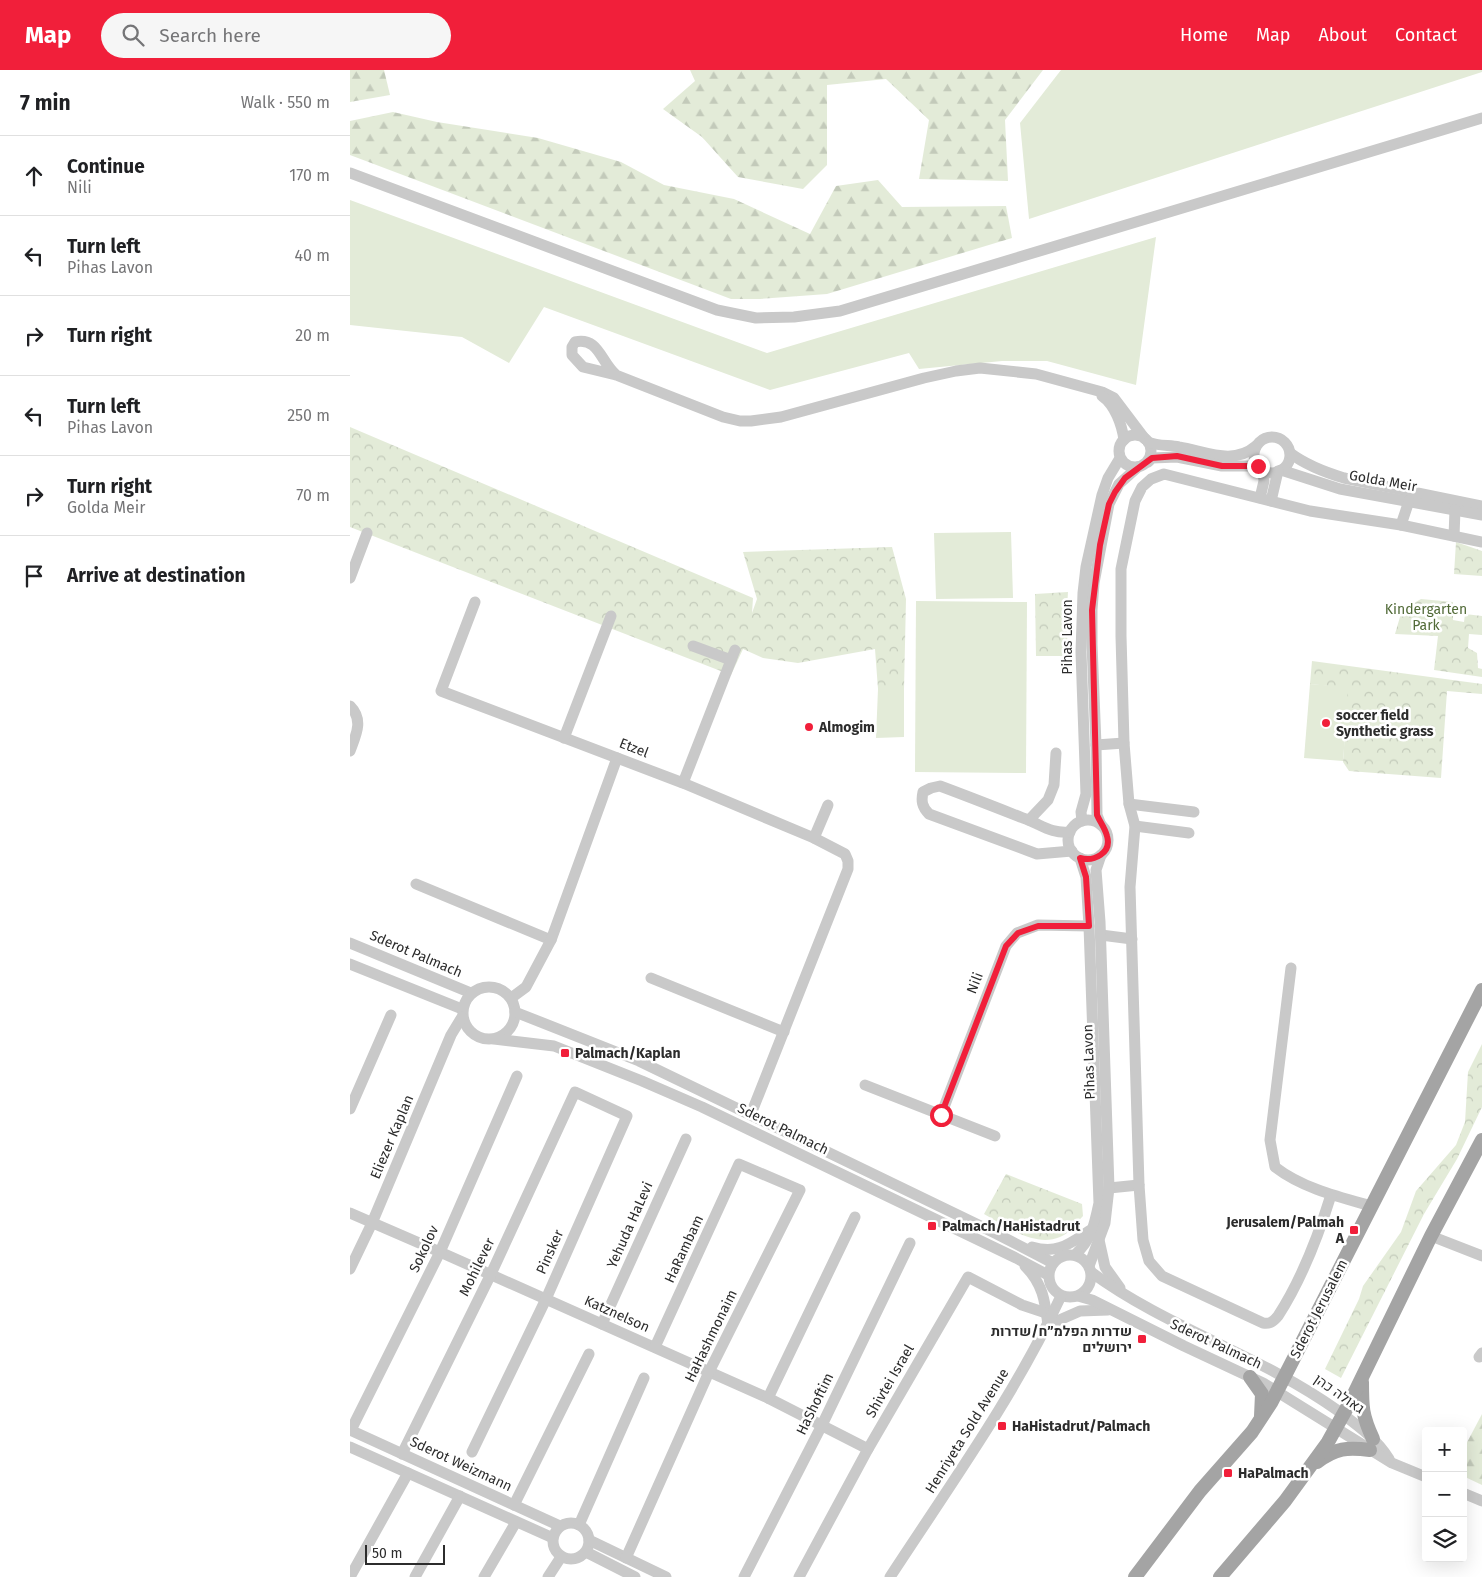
<!DOCTYPE html>
<meta charset="utf-8">
<style>
body{margin:0;font-family:"Fira Sans",Heebo,sans-serif;background:#f6f6f6;color:#202124}
.controls{position:absolute;right:15px;bottom:15px;display:grid;overflow:hidden;border-radius:5px;box-shadow:0 5px 20px #0002}
.controls button{width:45px;height:45px;display:grid;place-items:center;padding:0;border:0;border-bottom:1px solid #e0e0e0;background:#fff;color:#202124;font:25px sans-serif}
.scale{position:absolute;left:15px;bottom:12px;width:80px;box-sizing:border-box;padding-left:5px;border:2px solid #2c2c2c;border-top:0;font-size:14px;line-height:18px;white-space:nowrap;color:#2c2c2c;-webkit-text-stroke:4px #fff;paint-order:stroke}
.stop{position:absolute;width:15px;height:15px;margin:-11px;border:4px solid #f11f3a;border-radius:50%;background:#fff}
.stop.end{background:#f11f3a;border-color:#fff;box-shadow:0 1px 5px #0008}
.list{margin:0;padding:0;list-style:none}
h2{display:flex;justify-content:space-between;align-items:center;height:65px;margin:0;padding:0 20px;font-size:21px}
h2 small{font-size:16px;font-weight:400;color:#757577}
.list li{display:grid;grid-template-columns:32px 1fr auto;gap:15px;align-items:center;box-sizing:border-box;height:80px;padding:0 20px;border-top:1px solid #e0e0e0}
.list b{display:block;font-size:19px;white-space:nowrap}
.list p{margin:0;font-size:16px;white-space:nowrap;color:#757577}
.list em{font-size:16px;font-style:normal;color:#757577}
.icon{flex:none;width:28px;height:28px;fill:none;stroke:currentColor;stroke-width:2;stroke-linecap:round;stroke-linejoin:round}
.map{position:relative;flex:none;width:1132px;height:1507px;overflow:hidden}
header{display:flex;align-items:center;gap:30px;box-sizing:border-box;height:70px;padding:0 25px;background:#f11f3a;color:#fff}
header strong{font-size:24px}
nav{display:flex;gap:28px;margin-inline-start:auto;font-size:18px}
.search{width:350px;height:45px;background:#f6f6f6;display:flex;align-items:center;gap:12px;box-sizing:border-box;padding:0 18px;border-radius:28px;color:#757577;font-size:19px}
main{display:flex}
aside{flex:1;background:#fff}
.map>svg:first-child{display:block}
.grass{fill:#e3ebd8}
.forest{fill:url(#forest-firs)}
.park{fill:url(#park-crowns)}
.lines{fill:none;stroke-linecap:round;stroke-linejoin:round}
.minor{stroke:#c9c9c9;stroke-width:11}
.major{stroke:#a4a4a4;stroke-width:14}
.route{stroke:#f11f3a;stroke-width:6}
.poi-dot{fill:#f11f3a;stroke:#fff;stroke-width:2}
.labels{text-anchor:middle;dominant-baseline:central;stroke-width:5;stroke-linejoin:round;paint-order:stroke}
.street-label{font-size:14px;fill:#2c2c2c;stroke:#fff}
.park-label{font-size:14px;fill:#516a37;stroke:#fff}
.poi-label{font-size:14px;font-weight:bold;fill:#2c2c2c;stroke:#fff;text-anchor:start}
</style>
<header>
<strong>Map</strong>
<div class="search"><svg class="icon" aria-label="search" viewBox="0 0 24 24"><circle cx="10" cy="10" r="6"/><path d="M15 15l6 6"/></svg>Search here</div>
<nav><a>Home</a><a>Map</a><a>About</a><a>Contact</a></nav>
</header>
<main>
<aside>
<h2>7 min<small>Walk · 550 m</small></h2>
<ul class="list">
<li><svg class="icon" aria-label="ahead" viewBox="0 0 24 24"><path d="M12 20V5M6 11l6-6 6 6"/></svg><div><b>Continue</b><p>Nili</p></div><em>170 m</em></li>
<li><svg class="icon" aria-label="left" viewBox="0 0 24 24"><path d="M17 20v-9H6M10 6l-5 5 5 5"/></svg><div><b>Turn left</b><p>Pihas Lavon</p></div><em>40 m</em></li>
<li><svg class="icon" aria-label="right" viewBox="0 0 24 24"><path d="M7 20v-9h11M14 6l5 5-5 5"/></svg><div><b>Turn right</b></div><em>20 m</em></li>
<li><svg class="icon" aria-label="left" viewBox="0 0 24 24"><path d="M17 20v-9H6M10 6l-5 5 5 5"/></svg><div><b>Turn left</b><p>Pihas Lavon</p></div><em>250 m</em></li>
<li><svg class="icon" aria-label="right" viewBox="0 0 24 24"><path d="M7 20v-9h11M14 6l5 5-5 5"/></svg><div><b>Turn right</b><p>Golda Meir</p></div><em>70 m</em></li>
<li><svg class="icon" aria-label="arrive" viewBox="0 0 24 24"><path d="M6 21V4h12l-3 4 3 4H6"/></svg><div><b>Arrive at destination</b></div></li>
</ul>
</aside>
<div class="map">
<svg width="1132" height="1507" viewBox="0 0 1132 1507">
<defs>
<pattern id="forest-firs" width="22" height="20" patternUnits="userSpaceOnUse" patternTransform="scale(1.25)"><rect width="22" height="20" fill="#e3ebd8"/><path d="M5 1l3.5 6h-7zM16 11l3.5 6h-7z" fill="#c3caba"/></pattern>
<pattern id="park-crowns" width="20" height="18" patternUnits="userSpaceOnUse" patternTransform="scale(1.25)"><rect width="20" height="18" fill="#e3ebd8"/><path d="M2 6a3 3 0 1 1 6 0M12 15a3 3 0 1 1 6 0" fill="none" stroke="#c3caba"/></pattern>
</defs>
<rect width="100%" height="100%" fill="#fff"/>
<!-- grass -->
<g class="grass">
<polygon points="711,0 1132,0 1132,2 679,149 670,53"/>
<polygon points="0,130 417,283 806,167 786,315 697,291 652,291 569,299 559,283 420,320 194,237 159,293 112,267 0,255"/>
<polygon points="661,462 663,528 586,529 584,463"/>
<polygon points="566,531 677,532 676,703 565,702"/>
<polygon points="960,614 999,617 993,691 954,688"/>
<polygon points="554,617 554,667 526,668 528,619"/>
</g>
<!-- forest -->
<g class="forest">
<polygon points="0,0 34,0 40,25 0,32"/>
<polygon points="340,0 693,0 655,50 658,111 569,109 579,50 536,9 477,15 477,95 453,119 388,107 352,67 313,39 345,11"/>
<polygon points="43,42 87,52 188,68 271,92 314,115 384,129 460,164 486,116 528,110 552,137 656,136 662,168 477,224 410,229 381,229 0,85 0,51"/>
<polygon points="1132,1344 1132,1415 1113,1406 1113,1380"/>
</g>
<!-- park -->
<g class="park">
<polygon points="0,357 403,528 402,543 407,529 393,482 542,477 556,529 554,619 528,619 525,579 448,593 413,588 393,579 381,605 0,457"/>
<polygon points="1106,472 1132,481 1132,506 1104,504"/>
<polygon points="718,522 716,554 719,586 686,586 685,524"/>
<polygon points="1071,529 1103,532 1103,550 1114,552 1115,544 1132,546 1132,565 1119,564 1118,578 1127,583 1128,598 1132,599 1132,607 1084,600 1088,566 1045,564 1052,540"/>
<polygon points="962,591 1132,614 1132,624 1097,621 1091,708 999,701 993,692 998,618 960,614"/>
<polygon points="1132,974 1132,1037 1107,1089 1074,1144 991,1308 975,1299 1009,1229 1013,1216 1051,1162 1066,1121 1106,1075 1115,1052 1118,1002"/>
<path d="M656,1104l76,30 1,12c-7,7 -13,17 -23,21 -25,11 -55,-11 -76,-23z"/>
</g>
<g class="lines">
<!-- minor -->
<g class="minor">
<polyline points="0,103 367,240 406,248 444,247 490,241 1132,48"/>
<path d="M266,305c-16,-14 -17,-38 -41,-33l-3,5v8l11,12 33,8 107,42 17,4h11l30,-4 143,-39 32,-7 24,-3 56,6 66,18 12,6 31,41"/>
<path d="M752,326c13,9 20,29 22,44"/>
<circle cx="785" cy="381" r="16"/>
<circle cx="922" cy="385" r="18"/>
<path d="M798,372c10,4 21,3 31,5 26,4 54,19 77,-1"/>
<path d="M940,383c16,12 34,19 54,25l138,28"/>
<polyline points="798,392 802,388 827,387 872,396 909,396"/>
<polyline points="931,400 990,419 1132,445"/>
<polyline points="910,428 914,411 913,400"/>
<polyline points="921,431 928,401"/>
<polyline points="1051,455 1059,431"/>
<polyline points="1104,466 1105,440"/>
<polyline points="0,508 17,463"/>
<polyline points="125,532 91,621 333,713 464,768 495,784 498,791 498,799 401,1044"/>
<polyline points="343,576 381,590"/>
<path d="M0,636c14,14 6,29 0,45"/>
<polyline points="214,668 261,546"/>
<polyline points="746,675 774,673"/>
<polyline points="333,713 385,580"/>
<polyline points="779,734 844,742"/>
<polyline points="679,750 698,730 704,715 706,683"/>
<circle cx="738" cy="770" r="20"/>
<polyline points="732,751 731,742 736,724 731,582 733,523 736,497 752,425 758,408 770,388"/>
<polyline points="751,755 747,745 746,675 742,574 742,540 744,513 759,434 769,414 788,397"/>
<polyline points="785,756 839,763"/>
<path d="M720,762c-20,2 -29,-8 -47,-14 -28,-11 -56,-22 -83,-32l-9,2 -8,4c-2,9 -1,15 6,22l108,40 35,-3"/>
<polyline points="464,768 478,735"/>
<polyline points="66,814 201,870"/>
<polyline points="751,865 782,869"/>
<polyline points="0,873 121,923"/>
<polyline points="0,894 112,939"/>
<path d="M941,898l-21,172 5,27c27,21 64,30 96,39"/>
<polyline points="301,908 434,962"/>
<circle cx="139" cy="943" r="26"/>
<polyline points="161,928 176,917 201,870 267,688"/>
<polyline points="165,942 289,991 647,1164 703,1193"/>
<polyline points="144,969 204,976 292,1011 352,1037 666,1188 698,1205"/>
<polyline points="515,1015 645,1066"/>
<polyline points="0,1039 41,945"/>
<polyline points="591,1045 656,876 667,863 688,855 739,856"/>
<polyline points="759,1118 789,1115"/>
<path d="M981,1125c-13,42 -29,84 -53,121 -5,6 -8,8 -15,7l-101,-47 -13,-15 -6,-21 -4,-55 -9,-298 5,-61 -6,-22 -5,-61 -3,-107v-67l14,-68 7,-14 9,-8 13,-5 146,37 91,14 81,17"/>
<polyline points="0,1143 90,1182 418,1328 518,1379"/>
<polyline points="1081,1166 1132,1186"/>
<polyline points="749,1170 755,1197 770,1218"/>
<path d="M682,1177c28,8 39,-5 62,-19"/>
<circle cx="720" cy="1206" r="21"/>
<path d="M725,1185c17,-17 19,-28 24,-52l-10,-277 -3,-49 -6,-19"/>
<path d="M675,1196c18,18 20,35 23,59l32,-14 28,-1"/>
<polyline points="739,1196 755,1153 759,1118 750,852 746,800 751,785"/>
<polyline points="0,1199 22,1153 101,965 112,947"/>
<path d="M741,1202c76,56 169,83 246,138 20,15 39,28 52,49"/>
<polyline points="728,1226 742,1230 834,1276 913,1313 1042,1393 1076,1407"/>
<polyline points="252,1254 336,1069"/>
<polyline points="1129,1287 1132,1283"/>
<polyline points="418,1328 505,1147"/>
<polyline points="0,1360 210,1456"/>
<polyline points="1,1360 90,1182 167,1006"/>
<polyline points="0,1377 203,1468"/>
<polyline points="52,1384 141,1204 225,1022 277,1046 196,1229 122,1382"/>
<polyline points="1113,1423 1132,1431"/>
<polyline points="164,1435 239,1284"/>
<circle cx="221" cy="1471" r="18"/>
<polyline points="229,1455 294,1308"/>
<polyline points="239,1470 316,1507"/>
<polyline points="236,1482 285,1507"/>
<polyline points="276,1488 359,1302 450,1120 389,1094 305,1277"/>
<polyline points="0,1507 58,1403"/>
<polyline points="65,1507 110,1426"/>
<polyline points="134,1507 166,1452"/>
<polyline points="198,1507 211,1487"/>
<polyline points="394,1507 472,1355 560,1173"/>
<polyline points="449,1507 518,1379 618,1207 672,1235 696,1243"/>
<path d="M540,1507c60,-92 125,-182 171,-281"/>
</g>
<!-- major -->
<g class="major">
<polyline points="900,1307 912,1324 911,1346"/>
<path d="M1012,1312c0,25 0,33 11,57"/>
<path d="M967,1392c19,-14 30,-15 53,-12"/>
<polyline points="785,1507 850,1421 902,1362 921,1333 1132,920"/>
<polyline points="870,1507 935,1431 978,1372 999,1334 1081,1166 1132,1070"/>
</g>
</g>
<g class="lines">
<!-- route -->
<path class="route" d="M591,1045l65,-169 12,-13 20,-7h51l-3,-49 -6,-19c14,4 32,-5 27,-22 -2,-8 -7,-14 -10,-21l-5,-205 8,-65 9,-41 6,-12 10,-14 27,-20 25,-2 45,10h36"/>
</g>
<!-- markers -->
<g class="poi-dot">
<circle cx="976" cy="653" r="5"/>
<circle cx="459" cy="657" r="5"/>
<rect x="210" y="978" width="10" height="10" rx="2.5"/>
<rect x="577" y="1151" width="10" height="10" rx="2.5"/>
<rect x="999" y="1155" width="10" height="10" rx="2.5"/>
<rect x="787" y="1264" width="10" height="10" rx="2.5"/>
<rect x="647" y="1351" width="10" height="10" rx="2.5"/>
<rect x="873" y="1398" width="10" height="10" rx="2.5"/>
</g>
<g class="labels">
<!-- street labels -->
<g class="street-label">
<text transform="translate(1033 411) rotate(10)">Golda Meir</text>
<text transform="translate(717 567) rotate(-90)">Pihas Lavon</text>
<text transform="translate(284 678) rotate(21)">Etzel</text>
<text transform="translate(66 884) rotate(23)">Sderot Palmach</text>
<text transform="translate(625 913) rotate(-69)">Nili</text>
<text transform="translate(739 992) rotate(-92)">Pihas Lavon</text>
<text transform="translate(433 1059) rotate(26)">Sderot Palmach</text>
<text transform="translate(42 1067) rotate(-67)">Eliezer Kaplan</text>
<text transform="translate(280 1155) rotate(-66)">Yehuda HaLevi</text>
<text transform="translate(74 1179) rotate(-65)">Sokolov</text>
<text transform="translate(334 1179) rotate(-65)">HaRambam</text>
<text transform="translate(200 1182) rotate(-66)">Pinsker</text>
<text transform="translate(127 1197) rotate(-64)">Mohilever</text>
<text transform="translate(969 1239) rotate(-63)">Sderot Jerusalem</text>
<text transform="translate(267 1244) rotate(24)">Katznelson</text>
<text transform="translate(361 1266) rotate(-64)">HaHashmonaim</text>
<text transform="translate(866 1274) rotate(25)">Sderot Palmach</text>
<text transform="translate(540 1311) rotate(-60)">Shivtei Israel</text>
<text transform="translate(989 1324) rotate(35)">גאולה כהן</text>
<text transform="translate(465 1334) rotate(-64)">HaShoftim</text>
<text transform="translate(617 1361) rotate(-58)">Henriyeta Sold Avenue</text>
<text transform="translate(111 1394) rotate(25)">Sderot Weizmann</text>
</g>
<!-- park labels -->
<g class="park-label">
<text x="1076" y="539">Kindergarten<tspan x="1076" dy="16">Park</tspan></text>
</g>
<!-- poi labels -->
<g class="poi-label">
<text x="986" y="645">soccer field<tspan x="986" dy="16">Synthetic grass</tspan></text>
<text x="469" y="657">Almogim</text>
<text x="225" y="983">Palmach/Kaplan</text>
<text x="994" y="1152" text-anchor="end">Jerusalem/Palmah<tspan x="994" dy="16">A</tspan></text>
<text x="592" y="1156">Palmach/HaHistadrut</text>
<text x="782" y="1261" text-anchor="end">שדרות הפלמ״ח/שדרות<tspan x="782" dy="16">ירושלים</tspan></text>
<text x="662" y="1356">HaHistadrut/Palmach</text>
<text x="888" y="1403">HaPalmach</text>
</g>
</g>
</svg>
<div class="controls">
<button>+</button>
<button>−</button>
<button><svg class="icon" aria-label="layers" viewBox="0 0 24 24"><path d="M12 4l9 5-9 5-9-5zM3 14l9 5 9-5"/></svg></button>
</div>
<div class="scale">50 m</div>
<div class="stop" style="left:591px;top:1045px"></div>
<div class="stop end" style="left:908px;top:396px"></div>
</div>
</main>
